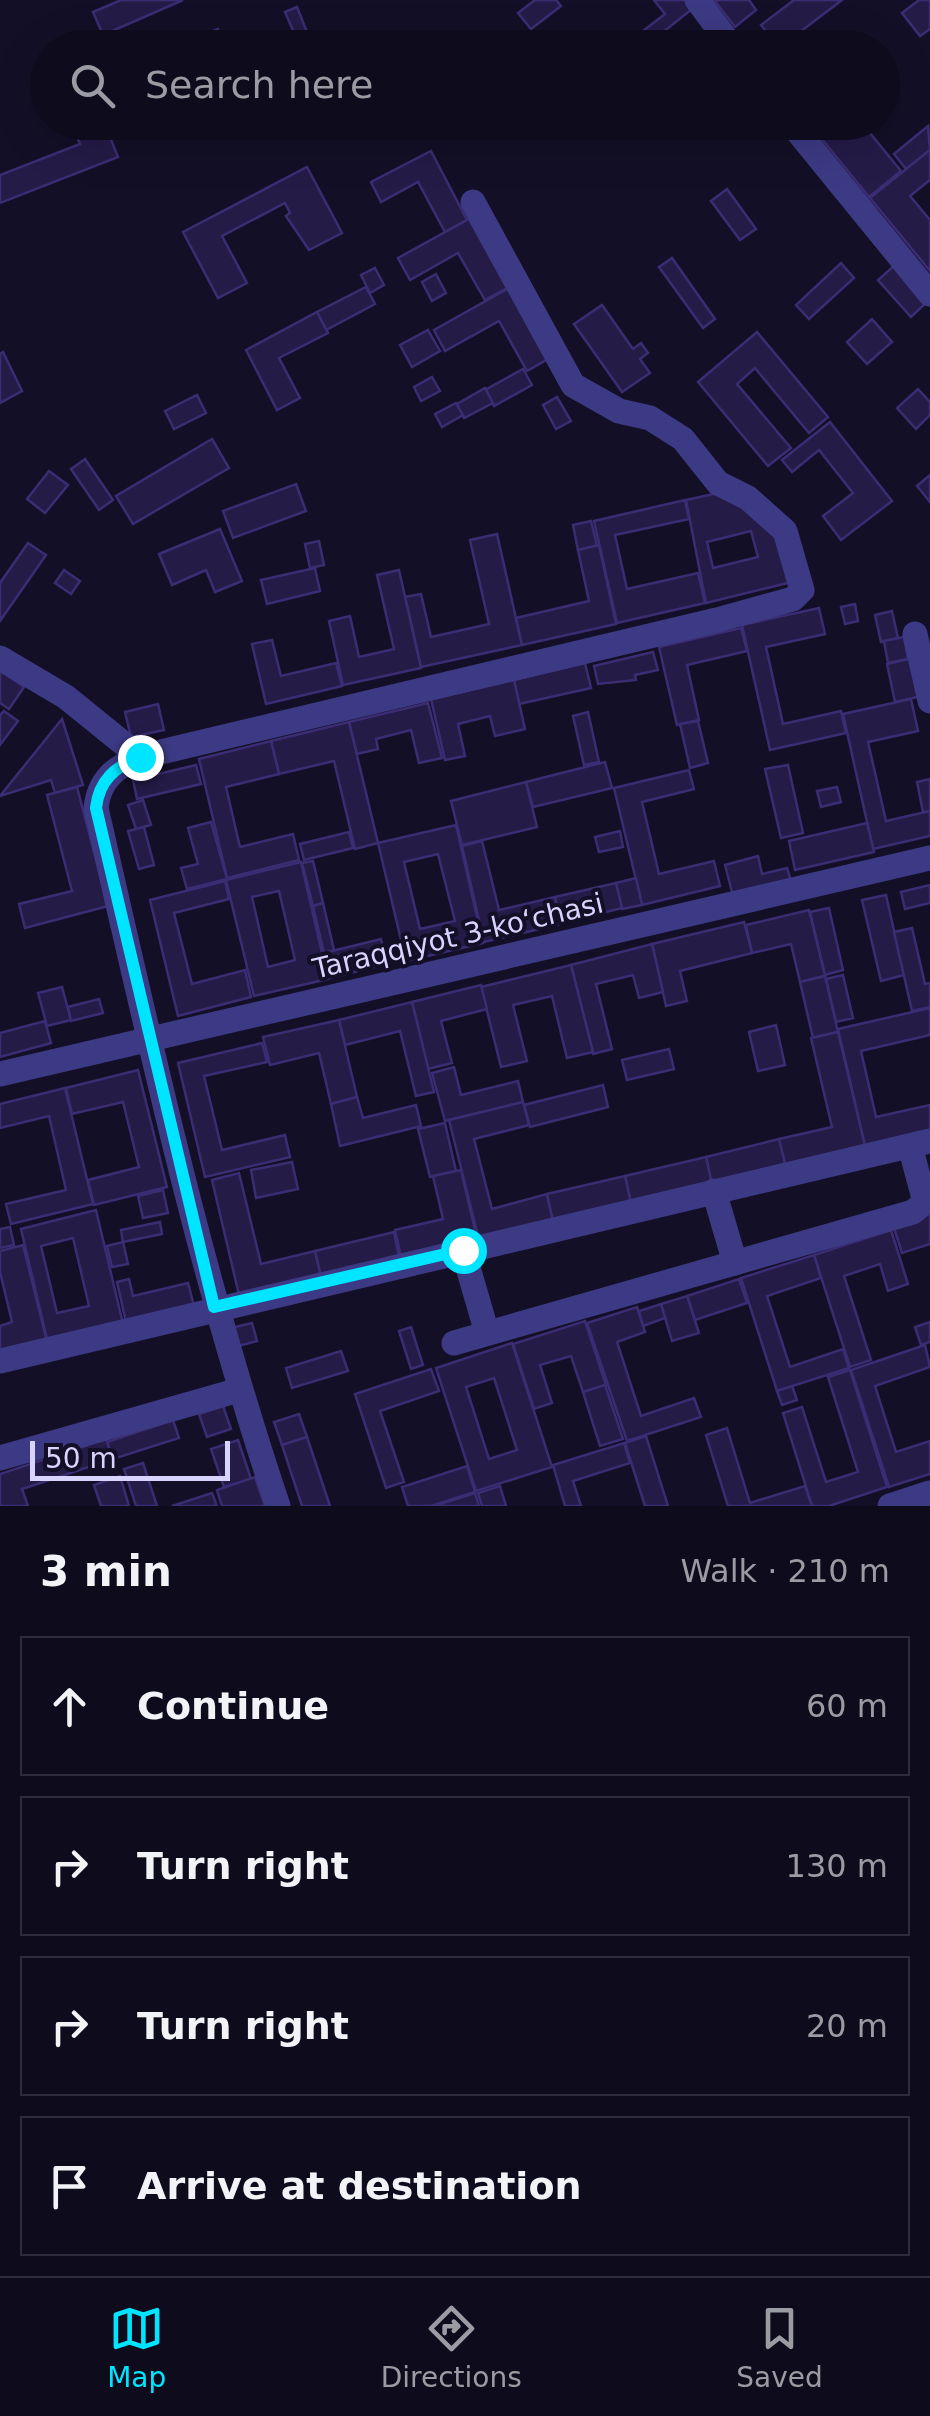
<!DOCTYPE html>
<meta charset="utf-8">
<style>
body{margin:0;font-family:"DejaVu Sans",sans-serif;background:#171425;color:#f1f3f6}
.scale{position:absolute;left:30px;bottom:25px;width:200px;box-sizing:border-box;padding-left:10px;border:5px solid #d9d4ff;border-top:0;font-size:28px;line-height:35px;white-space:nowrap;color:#d9d4ff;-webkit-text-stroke:8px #130f26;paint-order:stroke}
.stop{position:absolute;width:30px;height:30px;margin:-22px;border:8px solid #00e5ff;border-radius:50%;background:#fff}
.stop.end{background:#00e5ff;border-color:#fff;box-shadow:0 2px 10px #0008}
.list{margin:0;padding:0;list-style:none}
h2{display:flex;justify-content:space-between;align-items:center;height:130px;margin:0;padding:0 40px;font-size:42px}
h2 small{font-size:32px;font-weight:400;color:#9b9ba3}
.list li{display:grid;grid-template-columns:65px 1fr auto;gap:30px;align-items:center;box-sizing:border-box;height:140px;margin:0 20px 20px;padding:0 20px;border:2px solid #2e2b3b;border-radius:0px}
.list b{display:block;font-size:38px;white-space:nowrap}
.list em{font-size:32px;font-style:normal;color:#9b9ba3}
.icon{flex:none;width:55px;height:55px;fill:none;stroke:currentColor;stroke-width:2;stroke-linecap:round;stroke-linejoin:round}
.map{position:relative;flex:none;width:930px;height:1506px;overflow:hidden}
.search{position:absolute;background:#0e0b1c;box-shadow:0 10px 40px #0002;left:30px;right:30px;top:30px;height:110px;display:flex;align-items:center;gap:25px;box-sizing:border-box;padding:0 35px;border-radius:55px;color:#9b9ba3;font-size:38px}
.sheet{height:770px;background:#0e0b1c}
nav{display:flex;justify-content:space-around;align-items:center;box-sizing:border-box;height:140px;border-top:2px solid #2e2b3b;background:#0e0b1c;font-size:28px;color:#9b9ba3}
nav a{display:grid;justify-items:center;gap:5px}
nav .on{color:#00e5ff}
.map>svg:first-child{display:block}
.building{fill:#241b47;stroke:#3b2d73;stroke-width:2.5;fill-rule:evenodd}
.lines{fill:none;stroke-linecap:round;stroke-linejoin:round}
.minor{stroke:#3d3a85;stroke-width:25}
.route{stroke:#00e5ff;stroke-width:12}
.labels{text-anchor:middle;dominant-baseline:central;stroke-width:8;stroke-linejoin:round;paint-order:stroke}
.street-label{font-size:28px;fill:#d9d4ff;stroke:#130f26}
</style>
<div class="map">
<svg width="930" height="1506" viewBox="0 0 930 1506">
<rect width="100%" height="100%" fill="#130f26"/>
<!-- building -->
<g class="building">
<polygon points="121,0 183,0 103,35 93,12"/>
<polygon points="535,0 556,0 561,6 531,29 518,13"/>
<polygon points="654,0 685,0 692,9 647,45 639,34 665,14"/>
<polygon points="714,0 749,0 756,10 735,27"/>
<polygon points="794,0 842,0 779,48 761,25"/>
<polygon points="919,0 930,0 930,29 920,36 902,13"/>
<polygon points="297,7 309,37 298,42 285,12"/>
<polygon points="218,29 225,48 211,48 206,34"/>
<polygon points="309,37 314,48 283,48 298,42"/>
<polygon points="71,122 104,122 118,157 0,203 0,175 80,144"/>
<polygon points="808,122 861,122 901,171 869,197"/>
<polygon points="928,126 930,150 906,169 894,154"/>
<polygon points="930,150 930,180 910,196 930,220 930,271 870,198"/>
<polygon points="431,151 467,220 445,232 418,182 381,202 371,182"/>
<polygon points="307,167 342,233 309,250 286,216 290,213 285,203 222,236 247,283 218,298 183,232"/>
<polygon points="727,189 756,229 740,240 711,201"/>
<polygon points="469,219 507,288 485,300 458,253 410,280 398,258"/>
<polygon points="672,258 715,319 703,328 659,267"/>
<polygon points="841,263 854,278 809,319 796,305"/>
<polygon points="895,265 928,301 911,317 878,280"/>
<polygon points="375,268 384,285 370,293 361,275"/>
<polygon points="436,274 446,293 432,301 422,282"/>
<polygon points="366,287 375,304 326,330 317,312"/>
<polygon points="509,288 548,359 527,371 499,321 445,351 434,330"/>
<polygon points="602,305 633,349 641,343 648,353 640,359 650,373 622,392 574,324"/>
<polygon points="317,312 328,333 279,358 300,398 277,410 246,350"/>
<polygon points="872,319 892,342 867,364 847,342"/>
<polygon points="428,330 440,351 412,367 400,345"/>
<polygon points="757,332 828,417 809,433 755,368 737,384 791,448 768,466 698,382"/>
<polygon points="3,352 22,391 0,403 0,354"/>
<polygon points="523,369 532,385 494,406 485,390"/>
<polygon points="432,377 440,391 421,401 414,387"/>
<polygon points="485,388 493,403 464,418 457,404"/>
<polygon points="918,389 930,402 930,415 916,429 897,408"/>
<polygon points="197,395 206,413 174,429 165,411"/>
<polygon points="557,397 571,421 556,429 543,405"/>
<polygon points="456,403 463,415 442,427 435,414"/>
<polygon points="830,422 892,501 841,540 823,516 853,493 819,450 792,472 782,460"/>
<polygon points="212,439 229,468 133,524 116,496"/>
<polygon points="85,459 113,500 99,510 71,469"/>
<polygon points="49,471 68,485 45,513 27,499"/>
<polygon points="930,475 930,502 917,486"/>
<polygon points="296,484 306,511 233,538 223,511"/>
<path d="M722,492l56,43 18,46 -90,22 -20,-103zM751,531l7,26 -45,11 -6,-26z"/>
<polygon points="685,500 689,519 615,535 627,589 698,573 705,603 617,623 594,521"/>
<polygon points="591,521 597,546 578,550 573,525"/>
<polygon points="220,529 242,581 215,592 206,570 172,585 159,554"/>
<polygon points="497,534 522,645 421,667 405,597 421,594 431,637 489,624 470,540"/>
<polygon points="319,541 324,565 310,568 305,544"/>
<polygon points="28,543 46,555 0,621 0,583"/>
<polygon points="599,545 616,624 522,645 516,618 589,601 578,550"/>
<polygon points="315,568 320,591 267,604 261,580"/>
<polygon points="64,570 80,581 71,594 55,583"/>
<polygon points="399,570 421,668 343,685 329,621 350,616 359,657 394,649 377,575"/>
<polygon points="855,604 858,621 845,624 841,607"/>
<polygon points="819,608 825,634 766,647 783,724 841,711 846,733 770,750 742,625"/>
<polygon points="892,611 898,638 881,642 875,615"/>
<polygon points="741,628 747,651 687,665 699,720 677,725 659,647"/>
<polygon points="904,637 908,659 888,663 884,641"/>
<polygon points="272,640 281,676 336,663 342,686 266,704 252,644"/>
<polygon points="653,652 658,670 635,675 636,680 598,684 594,666"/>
<polygon points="913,658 922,696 895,702 887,664"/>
<polygon points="585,663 591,688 519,704 514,680"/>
<polygon points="0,670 24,687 9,709 0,703"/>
<polygon points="514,680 525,729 495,736 490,716 458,724 465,756 445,760 431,699"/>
<polygon points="911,699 918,731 868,742 886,821 930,811 930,836 873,849 843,714"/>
<polygon points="428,703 442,758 419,763 411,730 376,739 378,749 357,754 349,722"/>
<polygon points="158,704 164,730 131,737 125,712"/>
<polygon points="4,711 18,721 0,745 0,715"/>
<polygon points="588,712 599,762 584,765 573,716"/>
<polygon points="62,719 83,785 55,793 51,780 0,796"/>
<polygon points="698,721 708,763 690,768 680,724"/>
<polygon points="349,722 378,843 355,849 334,761 279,774 271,741"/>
<polygon points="271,741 279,774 226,787 240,847 293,834 299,860 227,878 199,759"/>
<polygon points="605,762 612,788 533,807 526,782"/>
<polygon points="196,765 201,784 137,799 133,780"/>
<polygon points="788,765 803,833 781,838 765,769"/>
<polygon points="689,770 694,789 642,802 659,874 714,861 720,886 642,905 614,788"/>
<polygon points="930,779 930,811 923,812 917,782"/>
<polygon points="526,782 537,827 462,845 451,801"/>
<polygon points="77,787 108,906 25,928 19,904 72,891 47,795"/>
<polygon points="837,787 841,802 821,807 817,791"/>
<polygon points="143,800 151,825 136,829 128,805"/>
<polygon points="211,822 227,879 187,889 181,868 198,864 188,828"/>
<polygon points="867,823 874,852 795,870 789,841"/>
<path d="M456,825l27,118 -77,18 -28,-118zM438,854l17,67 -35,8 -16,-67z"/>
<polygon points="144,827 154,865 139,869 128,831"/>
<polygon points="620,831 623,847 599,852 595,837"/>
<polygon points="349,832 353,848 304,860 300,844"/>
<polygon points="482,841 499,910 555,897 561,924 484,942 462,846"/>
<polygon points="758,856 762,874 787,868 791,881 733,896 725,865"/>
<polygon points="313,861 323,903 313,906 302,863"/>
<path d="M301,862l27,117 -74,17 -28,-116zM279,891l16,69 -27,7 -16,-70z"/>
<polygon points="636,878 642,905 622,909 616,883"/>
<polygon points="225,881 229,899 174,913 192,984 245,970 251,997 178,1016 150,900"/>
<polygon points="616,883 622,908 561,923 555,897"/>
<polygon points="930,885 930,903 905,909 901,892"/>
<polygon points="886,895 904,975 881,981 862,900"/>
<polygon points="323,903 334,950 324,953 313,906"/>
<polygon points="829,908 843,970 825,975 810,912"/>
<polygon points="809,910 825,976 800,982 791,944 752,953 746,925"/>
<polygon points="744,922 752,953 680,971 687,1001 666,1006 652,944"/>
<polygon points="912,928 925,984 930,983 930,1007 912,1011 894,932"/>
<polygon points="381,939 387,964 330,978 324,953"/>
<polygon points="652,944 663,992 639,998 633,975 596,984 612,1049 593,1054 571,965"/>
<polygon points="571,965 593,1052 567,1058 552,996 513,1005 527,1061 501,1067 481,987"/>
<polygon points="843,975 853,1018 836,1022 826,979"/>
<polygon points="825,976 838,1032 813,1038 800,982"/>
<polygon points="481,985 487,1009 441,1021 452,1063 428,1069 412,1002"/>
<polygon points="62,987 71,1020 47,1026 38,993"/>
<polygon points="99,999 103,1013 71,1021 68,1007"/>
<polygon points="412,1002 434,1092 416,1096 400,1031 345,1045 339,1020"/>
<polygon points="930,1008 930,1035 861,1051 876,1117 930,1105 930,1132 865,1146 838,1029"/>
<polygon points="339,1020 357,1097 331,1104 319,1053 270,1065 263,1037"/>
<polygon points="45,1021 51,1043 0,1057 0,1033"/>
<polygon points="776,1025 785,1065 758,1071 749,1032"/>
<polygon points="838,1032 865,1146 785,1165 779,1139 832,1127 811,1038"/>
<polygon points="262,1043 267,1062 204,1076 222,1150 285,1135 290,1157 205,1177 178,1063"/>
<polygon points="669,1049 674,1069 627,1080 622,1060"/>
<polygon points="454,1067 461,1095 518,1081 523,1102 445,1121 432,1073"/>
<polygon points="138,1070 167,1187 94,1205 88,1180 139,1167 123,1102 72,1114 66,1088"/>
<polygon points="603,1085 608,1107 530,1127 524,1105"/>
<polygon points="65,1088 93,1204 11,1224 6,1204 66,1190 49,1116 0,1128 0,1104"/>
<polygon points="357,1097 363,1118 416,1105 421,1126 340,1146 331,1104"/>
<polygon points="523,1102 529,1125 474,1139 492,1209 547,1194 553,1221 479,1240 449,1120"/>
<polygon points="445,1123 456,1171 430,1177 418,1129"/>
<polygon points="779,1139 785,1164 711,1182 706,1157"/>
<polygon points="706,1157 712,1184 631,1203 625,1176"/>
<polygon points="292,1162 298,1189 256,1198 251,1170"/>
<polygon points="461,1170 477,1239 401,1257 395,1230 443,1219 433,1176"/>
<polygon points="239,1173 261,1264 315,1251 321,1276 239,1295 212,1180"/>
<polygon points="625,1176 631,1203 553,1221 547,1194"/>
<polygon points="163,1190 168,1213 143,1218 138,1196"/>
<path d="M96,1210l27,114 -75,19 -27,-114zM73,1238l16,68 -32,7 -16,-67z"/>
<polygon points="930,1213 930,1244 902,1253 893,1225"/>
<polygon points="160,1222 162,1234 123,1242 121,1230"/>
<polygon points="10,1227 14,1245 0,1248 0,1229"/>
<polygon points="891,1230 908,1284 888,1291 880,1264 844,1276 871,1360 850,1367 814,1255"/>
<polygon points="394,1232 399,1257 321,1276 315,1251"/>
<polygon points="123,1242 128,1264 112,1267 107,1246"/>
<polygon points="23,1245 47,1342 0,1353 0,1326 12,1322 0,1272 0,1251"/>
<polygon points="814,1255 821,1278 767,1296 790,1367 843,1349 849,1368 777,1391 741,1278"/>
<polygon points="129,1279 133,1296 188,1283 194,1306 126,1322 117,1282"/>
<polygon points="739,1279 747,1303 695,1320 687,1296"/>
<polygon points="687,1296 699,1333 672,1341 661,1304"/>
<polygon points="661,1304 665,1318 643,1326 639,1311"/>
<polygon points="637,1307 645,1332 617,1342 641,1416 694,1398 701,1417 627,1441 587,1323"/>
<polygon points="585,1321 606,1385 583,1392 571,1356 540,1365 552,1403 534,1409 513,1344"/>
<polygon points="930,1322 930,1342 921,1345 915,1327"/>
<polygon points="252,1323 257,1341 235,1347 231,1328"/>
<polygon points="411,1327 423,1365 411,1369 399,1331"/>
<path d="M512,1343l40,124 -76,24 -40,-123zM494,1378l23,72 -28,9 -23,-72z"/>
<polygon points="925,1345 930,1367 875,1386 896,1452 930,1441 930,1474 889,1487 851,1370"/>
<polygon points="341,1351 348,1371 292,1388 286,1368"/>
<polygon points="431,1369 439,1391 380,1411 404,1482 386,1488 355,1394"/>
<polygon points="850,1370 887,1487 829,1506 812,1506 783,1413 802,1407 826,1482 858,1472 828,1377"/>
<polygon points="605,1385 623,1439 600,1446 583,1392"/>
<polygon points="792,1386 797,1400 782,1405 777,1391"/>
<polygon points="223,1406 231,1429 207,1437 199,1414"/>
<polygon points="299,1414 307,1437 282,1445 274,1422"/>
<polygon points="173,1420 179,1438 113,1459 107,1442"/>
<polygon points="727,1428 750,1503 805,1486 812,1506 728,1506 706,1435"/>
<polygon points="646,1436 668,1506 645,1506 625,1443"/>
<polygon points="307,1437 330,1506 302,1506 282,1445"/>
<polygon points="106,1439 113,1459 22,1489 28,1506 0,1506 0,1474"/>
<polygon points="238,1440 251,1479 224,1487 211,1449"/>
<polygon points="624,1443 630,1463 573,1481 581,1506 565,1506 553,1465"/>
<polygon points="143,1463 157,1506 136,1506 124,1469"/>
<polygon points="467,1466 475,1492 431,1506 408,1506 402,1487"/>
<polygon points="120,1476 129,1506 101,1506 94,1485"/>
<polygon points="255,1477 265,1506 222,1506 217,1490"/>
<polygon points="500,1486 506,1506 482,1506 478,1493"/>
<polygon points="212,1493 217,1506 172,1506"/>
<polygon points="475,1493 479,1506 434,1506"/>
</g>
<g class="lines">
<!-- minor -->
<g class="minor">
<polyline points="697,0 733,48"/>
<polyline points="790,122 930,294"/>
<polyline points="915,634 930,701"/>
<polyline points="0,658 66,697 140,757"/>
<polyline points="0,1074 930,858"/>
<polyline points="714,1191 735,1263"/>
<polyline points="463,1250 487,1333"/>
<polyline points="454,1343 913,1212 925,1202 910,1146"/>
<polyline points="0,1361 930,1141"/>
<polyline points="0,1458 239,1390"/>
<path d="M278,1506c-77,-228 -128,-463 -182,-698 3,-28 19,-41 44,-51l577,-137 76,-21 9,-9 -17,-59 -37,-33 -30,-15 -35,-44 -33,-21 -31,-7 -46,-26 -100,-183"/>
<polyline points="890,1506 930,1493"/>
</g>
</g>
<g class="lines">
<!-- route -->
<path class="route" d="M140,757c-25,10 -41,23 -44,51l118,499 249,-57"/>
</g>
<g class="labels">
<!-- street labels -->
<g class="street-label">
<text transform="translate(458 936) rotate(-13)">Taraqqiyot 3-koʻchasi</text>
</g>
</g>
</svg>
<div class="scale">50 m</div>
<div class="stop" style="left:463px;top:1250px"></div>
<div class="stop end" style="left:140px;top:757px"></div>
<div class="search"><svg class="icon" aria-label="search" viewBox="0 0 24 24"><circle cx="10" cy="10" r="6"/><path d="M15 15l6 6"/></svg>Search here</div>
</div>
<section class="sheet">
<h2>3 min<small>Walk · 210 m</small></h2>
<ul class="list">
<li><svg class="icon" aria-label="ahead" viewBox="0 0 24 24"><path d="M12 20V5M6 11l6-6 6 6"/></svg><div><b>Continue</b></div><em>60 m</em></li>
<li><svg class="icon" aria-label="right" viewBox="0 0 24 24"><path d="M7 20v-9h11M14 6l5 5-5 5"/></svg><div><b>Turn right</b></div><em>130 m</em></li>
<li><svg class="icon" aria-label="right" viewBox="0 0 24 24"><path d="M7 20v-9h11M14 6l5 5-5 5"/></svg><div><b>Turn right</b></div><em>20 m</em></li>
<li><svg class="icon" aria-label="arrive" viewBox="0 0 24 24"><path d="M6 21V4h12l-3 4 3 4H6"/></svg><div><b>Arrive at destination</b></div></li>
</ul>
</section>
<nav>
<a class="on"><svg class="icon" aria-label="map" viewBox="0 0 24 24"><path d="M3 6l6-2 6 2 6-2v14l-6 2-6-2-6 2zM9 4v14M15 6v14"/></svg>Map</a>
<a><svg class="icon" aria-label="directions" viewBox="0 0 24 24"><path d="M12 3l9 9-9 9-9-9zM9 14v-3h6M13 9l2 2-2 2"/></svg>Directions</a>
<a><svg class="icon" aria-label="saved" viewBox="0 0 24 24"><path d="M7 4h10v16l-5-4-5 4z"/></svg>Saved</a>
</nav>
